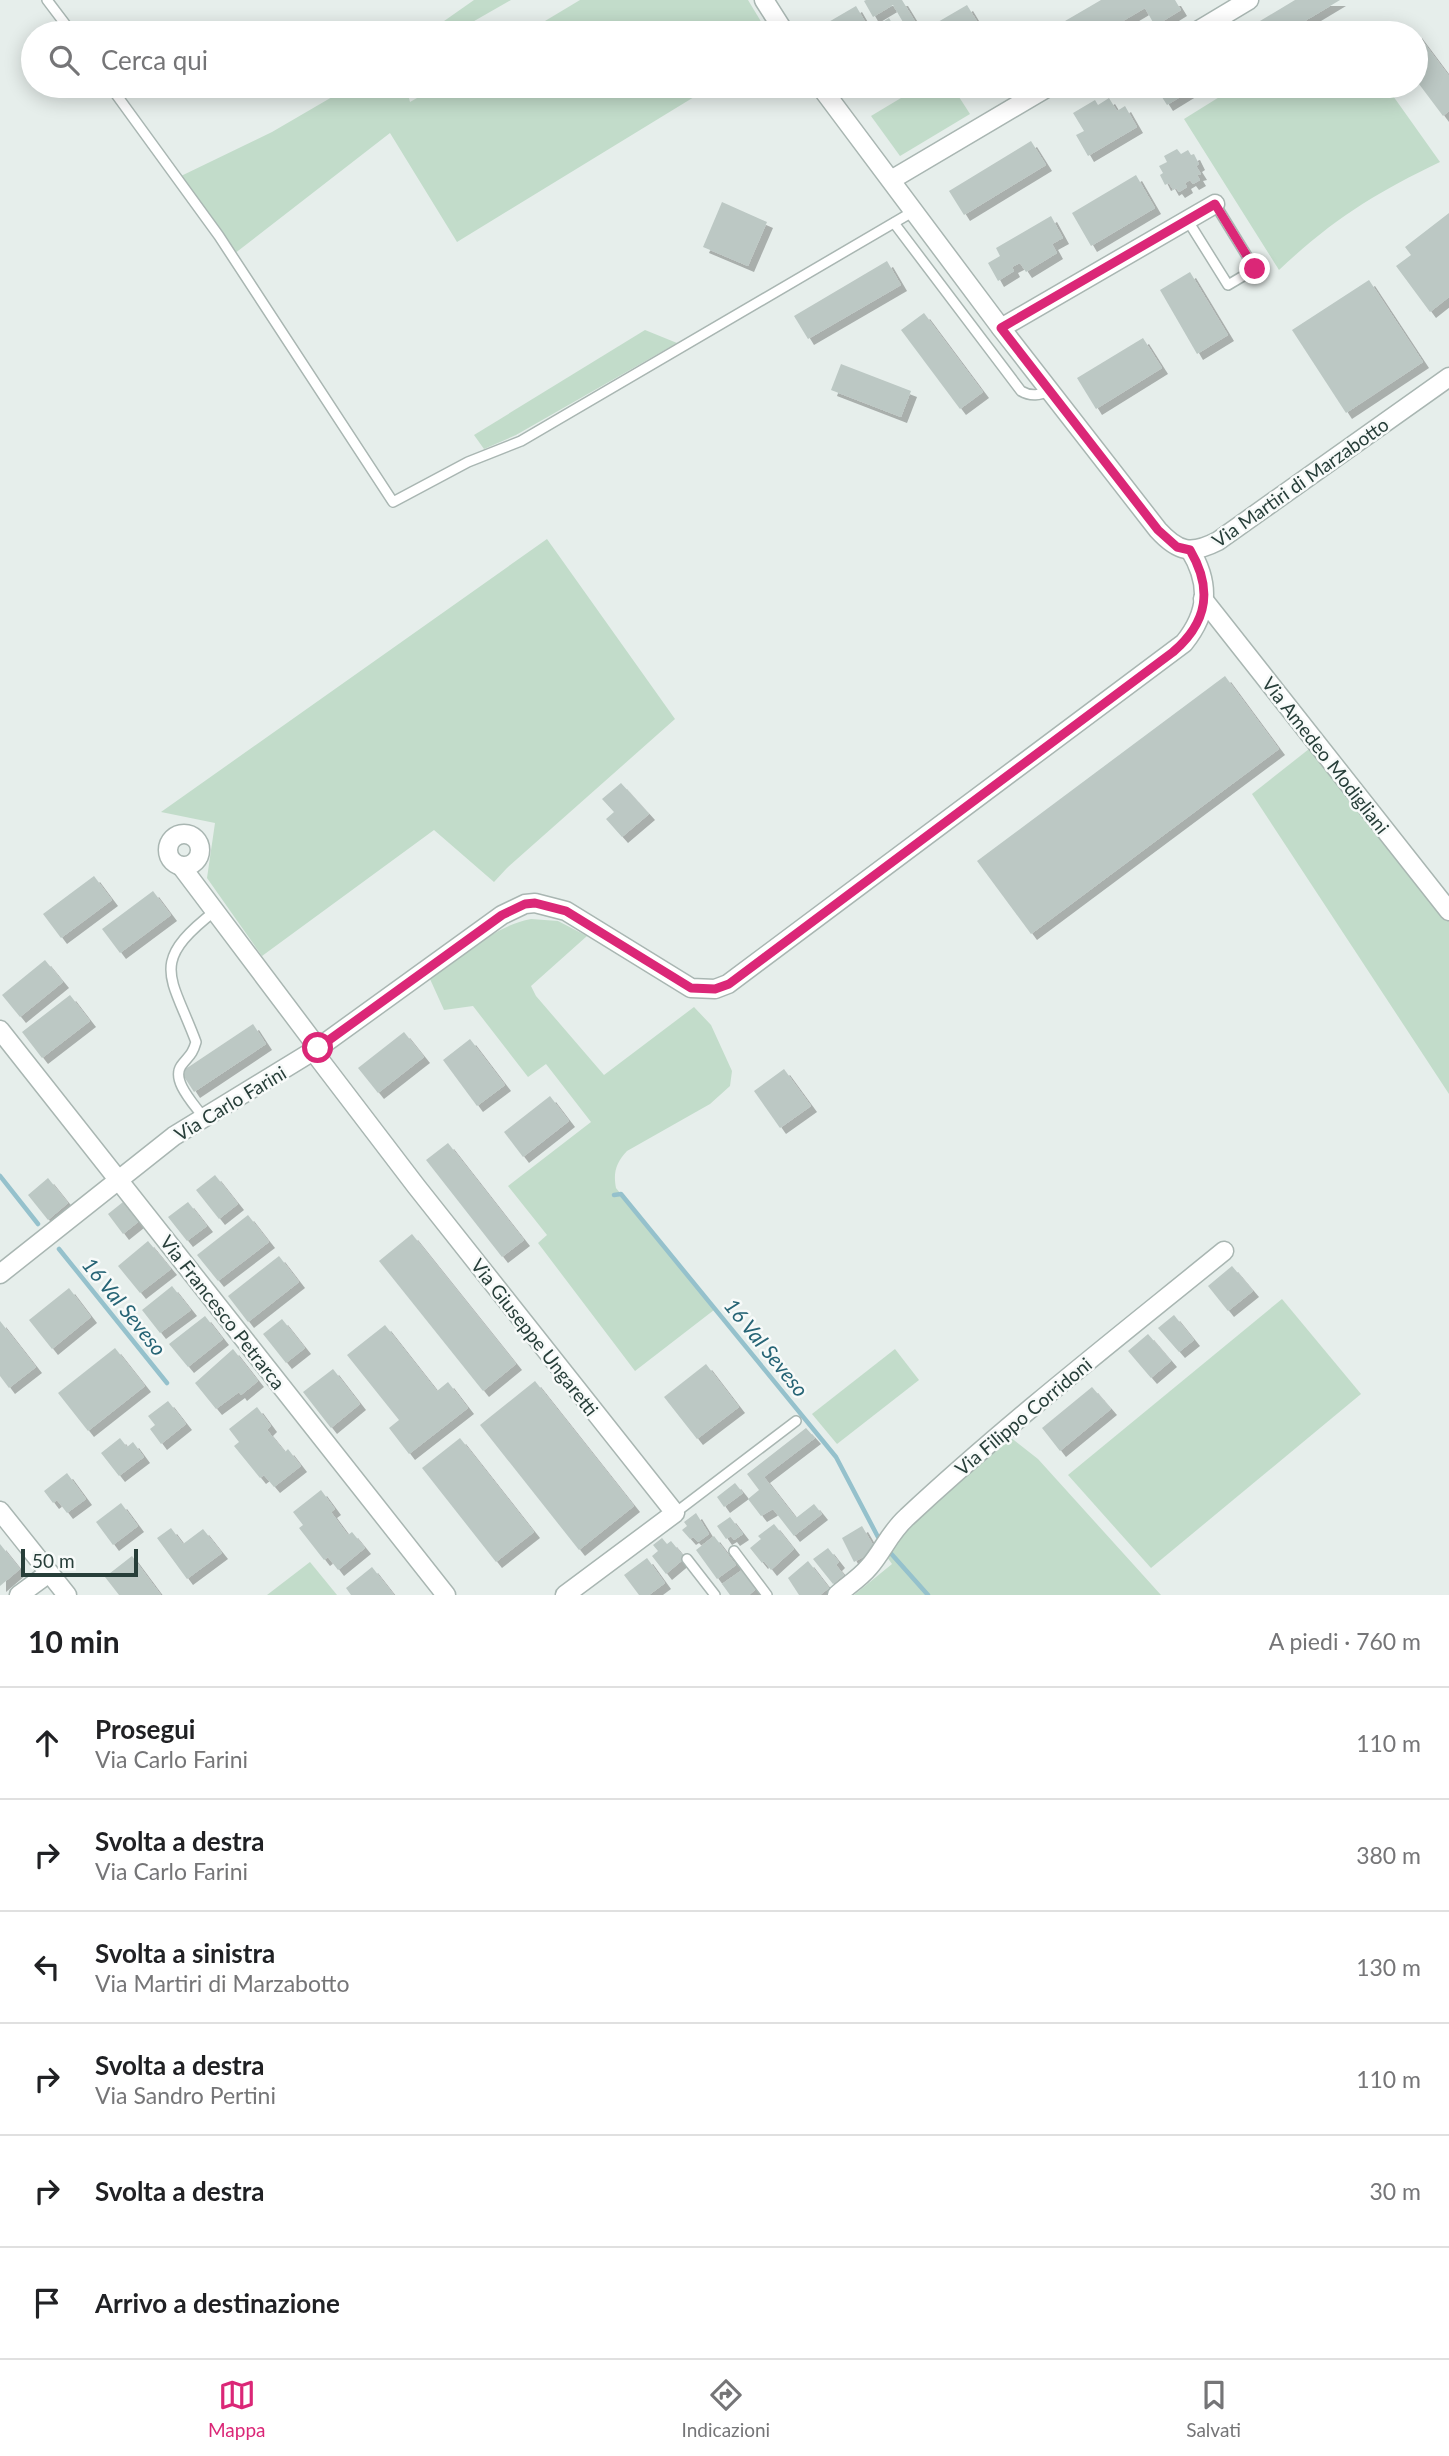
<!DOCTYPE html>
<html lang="it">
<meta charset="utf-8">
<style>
body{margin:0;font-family:Lato,sans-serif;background:#f6f6f6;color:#202124}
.scale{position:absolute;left:21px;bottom:18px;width:117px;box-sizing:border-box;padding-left:7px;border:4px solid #273e39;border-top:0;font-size:19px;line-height:24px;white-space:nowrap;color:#273e39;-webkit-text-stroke:5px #f7faf9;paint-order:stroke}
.stop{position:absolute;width:21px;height:21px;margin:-16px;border:5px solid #db2777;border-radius:50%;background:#fff}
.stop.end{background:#db2777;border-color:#fff;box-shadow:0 2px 7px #0008}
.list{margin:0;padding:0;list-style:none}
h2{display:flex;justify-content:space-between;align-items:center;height:91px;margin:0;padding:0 28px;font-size:30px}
h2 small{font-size:23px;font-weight:400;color:#757577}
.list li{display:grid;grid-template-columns:46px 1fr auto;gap:21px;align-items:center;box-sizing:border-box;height:112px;padding:0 28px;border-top:2px solid #e0e0e0}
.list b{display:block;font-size:26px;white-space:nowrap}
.list p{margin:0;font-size:23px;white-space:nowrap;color:#757577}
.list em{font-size:23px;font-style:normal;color:#757577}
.icon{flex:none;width:38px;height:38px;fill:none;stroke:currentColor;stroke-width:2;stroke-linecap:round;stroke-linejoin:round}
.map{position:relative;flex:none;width:1449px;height:1595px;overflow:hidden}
.search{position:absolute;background:#fff;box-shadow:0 4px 18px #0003;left:21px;right:21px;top:21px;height:77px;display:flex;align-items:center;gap:18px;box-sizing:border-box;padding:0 24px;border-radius:38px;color:#757577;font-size:26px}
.sheet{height:763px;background:#fff}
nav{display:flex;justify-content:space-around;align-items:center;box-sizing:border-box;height:98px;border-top:2px solid #e0e0e0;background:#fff;font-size:19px;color:#757577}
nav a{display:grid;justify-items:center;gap:4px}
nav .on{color:#db2777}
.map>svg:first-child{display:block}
.green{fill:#c2dcca}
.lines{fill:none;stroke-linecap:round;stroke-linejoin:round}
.stream{stroke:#95c1cc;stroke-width:4.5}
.building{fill:#bcc8c4;filter:url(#shadow)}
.service-casing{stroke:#a9b6b2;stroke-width:12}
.minor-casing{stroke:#a9b6b2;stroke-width:21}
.service{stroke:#fff;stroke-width:9}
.minor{stroke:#fff;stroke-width:18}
.route{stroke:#db2777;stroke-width:9}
.labels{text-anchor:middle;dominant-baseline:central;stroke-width:5;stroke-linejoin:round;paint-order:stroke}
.street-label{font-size:19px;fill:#273e39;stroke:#f7faf9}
.water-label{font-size:21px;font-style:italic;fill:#266475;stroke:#f7faf9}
</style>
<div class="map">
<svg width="1449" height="1595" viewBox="0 0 1449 1595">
<defs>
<filter id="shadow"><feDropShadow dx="6" dy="6" stdDeviation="0" flood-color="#0004"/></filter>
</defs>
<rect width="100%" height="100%" fill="#e6eeeb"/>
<!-- green -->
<g class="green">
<polygon points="474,0 511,0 462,28 463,33 427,33"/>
<polygon points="580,0 748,0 768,33 525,33"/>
<polygon points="351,86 406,86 410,102 438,86 712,86 457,242 390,133 234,254 181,176 272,132"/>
<polygon points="921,86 952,86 970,114 900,156 871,116"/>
<path d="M1237,86h149l54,76c-65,31 -108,58 -161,108l-95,-151z"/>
<polygon points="645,330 677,343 516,435 484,449 474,435"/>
<polygon points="547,539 675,719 507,868 494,882 434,830 262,956 207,878 215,823 161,812"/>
<polygon points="1309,749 1408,867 1449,920 1449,1094 1252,794"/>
<path d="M531,919l27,2 29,15 -56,50 5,10 68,79 90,-68 17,18 21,46 -2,15 -20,18 -83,47c-11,12 -14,21 -11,37l98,122 -79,61 -97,-128 9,-8 -39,-49 83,-64 -45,-58 -18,13 -55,-71 -29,4 -14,-31c31,-22 64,-53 101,-60z"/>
<polygon points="1282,1299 1361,1394 1151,1568 1068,1475"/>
<polygon points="895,1349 919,1380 837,1444 812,1414"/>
<polygon points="1010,1437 1038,1459 1161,1595 854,1595 892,1564 887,1557 905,1529"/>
<polygon points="310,1562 337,1595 267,1595"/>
</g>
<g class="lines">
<!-- stream -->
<g class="stream">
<polyline points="0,1176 38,1224"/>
<polyline points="614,1195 621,1194 836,1457 878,1537"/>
<polyline points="59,1249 167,1383"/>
<polyline points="887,1549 928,1595"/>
</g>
</g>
<!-- building -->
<g class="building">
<polygon points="866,0 902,0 916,23 907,29 893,5 873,17 864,1"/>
<polygon points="1101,0 1175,0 1181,10 1155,26 1145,8 1106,31 1107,33 1072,33 1065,21"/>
<polygon points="1295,0 1340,0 1285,33 1240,33"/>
<polygon points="967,5 984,33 919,33"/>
<polygon points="856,6 870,30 889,18 898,33 824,33 820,27"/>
<polygon points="1416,32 1449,76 1449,111 1443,116 1416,80"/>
<polygon points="1155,86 1198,86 1167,105"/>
<polygon points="1109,98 1117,111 1125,106 1137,127 1088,156 1076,135 1084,131 1073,113 1095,100 1098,105"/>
<polygon points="1031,141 1046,165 964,215 949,191"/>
<polygon points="1177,149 1181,154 1188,150 1191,155 1194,154 1199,164 1196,166 1201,174 1197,175 1200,180 1193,184 1190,180 1185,183 1187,187 1179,192 1176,188 1173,190 1169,183 1165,185 1160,175 1163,173 1159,166 1167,162 1164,156"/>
<polygon points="1136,175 1155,208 1091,246 1072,213"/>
<polygon points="722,202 767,222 748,266 703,247"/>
<polygon points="1449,213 1449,297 1430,312 1396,266 1411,255 1405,247"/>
<polygon points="1051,216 1063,238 1052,244 1057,253 1026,272 1020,263 1012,267 1014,271 998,281 988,263 1000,256 996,248"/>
<polygon points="887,261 901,285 808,339 794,316"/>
<polygon points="1190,272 1228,335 1197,354 1160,290"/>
<polygon points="1369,280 1423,362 1346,413 1292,330"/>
<polygon points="924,313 983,392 960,409 901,330"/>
<polygon points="1143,338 1162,368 1096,409 1077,378"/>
<polygon points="841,364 911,391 901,417 831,390"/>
<polygon points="1225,676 1279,749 1031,934 977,861"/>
<polygon points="621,783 649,814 622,837 606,819 614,812 602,799"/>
<polygon points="94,876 112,900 61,938 43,914"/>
<polygon points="153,891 171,915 120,953 102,929"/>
<polygon points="45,960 63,982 20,1017 2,995"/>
<polygon points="70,995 90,1021 42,1058 22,1032"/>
<polygon points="253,1024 266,1044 194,1092 181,1072"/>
<polygon points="404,1032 424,1057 378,1093 358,1068"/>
<polygon points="470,1039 505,1085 477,1106 443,1060"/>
<polygon points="784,1069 811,1106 780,1128 754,1091"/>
<polygon points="550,1096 569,1121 523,1157 504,1132"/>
<polygon points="448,1143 524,1240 502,1257 426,1160"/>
<polygon points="215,1175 238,1204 219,1219 196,1190"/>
<polygon points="48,1178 68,1203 48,1220 28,1195"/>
<polygon points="123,1202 138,1222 123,1234 108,1214"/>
<polygon points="188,1202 207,1226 187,1241 168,1217"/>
<polygon points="248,1215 269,1242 218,1281 197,1255"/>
<polygon points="412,1234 516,1364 483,1391 379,1261"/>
<polygon points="148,1241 171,1269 140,1293 118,1266"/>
<polygon points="279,1256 299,1282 248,1322 228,1296"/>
<polygon points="1232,1266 1253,1291 1228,1311 1208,1286"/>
<polygon points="172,1286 191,1310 160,1333 142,1310"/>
<polygon points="69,1288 91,1317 52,1349 29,1320"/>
<polygon points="1174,1315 1194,1340 1179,1352 1158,1328"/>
<polygon points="205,1316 223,1339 188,1367 169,1344"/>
<polygon points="282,1319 305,1348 286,1363 263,1334"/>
<polygon points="0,1321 36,1367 9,1388 0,1376"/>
<polygon points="385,1325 437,1391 448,1382 468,1408 409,1454 389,1428 399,1420 347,1355"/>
<polygon points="1148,1334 1171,1361 1151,1378 1128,1351"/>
<polygon points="115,1348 145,1386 88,1431 58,1393"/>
<polygon points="233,1349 258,1381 241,1395 239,1392 216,1409 195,1383"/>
<polygon points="706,1364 739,1407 697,1439 664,1397"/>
<polygon points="333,1369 360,1404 331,1428 303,1392"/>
<polygon points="535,1381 634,1506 579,1550 480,1425"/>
<polygon points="1092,1387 1111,1409 1060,1451 1042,1428"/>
<polygon points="168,1401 186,1424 161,1444 150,1429 155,1425 148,1416"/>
<polygon points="257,1407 271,1426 267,1430 285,1452 288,1449 301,1466 274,1487 264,1475 260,1478 234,1446 239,1442 229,1429"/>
<polygon points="806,1428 815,1438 764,1477 796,1518 814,1504 822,1514 794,1536 773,1509 761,1516 748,1499 759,1490 747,1474"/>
<polygon points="120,1438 127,1447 133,1442 144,1457 119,1476 101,1453"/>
<polygon points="460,1438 534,1532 496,1562 422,1468"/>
<polygon points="67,1473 86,1499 67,1513 57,1500 53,1503 44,1491"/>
<polygon points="735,1483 743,1493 724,1507 717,1497"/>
<polygon points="321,1490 335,1509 331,1512 348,1535 352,1532 365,1548 338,1570 328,1557 324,1560 299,1528 303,1525 293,1512"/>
<polygon points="121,1503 138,1526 113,1545 96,1522"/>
<polygon points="696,1513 709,1534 698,1542 693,1537 690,1539 682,1530 687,1526 684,1522"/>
<polygon points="730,1517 743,1534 734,1540 731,1536 726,1539 717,1526"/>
<polygon points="774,1524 794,1549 771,1570 764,1561 762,1563 750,1548 761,1539 758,1536"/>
<polygon points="862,1526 876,1550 854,1562 842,1538"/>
<polygon points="171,1528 183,1544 203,1529 222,1553 187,1579 157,1538"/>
<polygon points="714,1536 736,1565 717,1579 696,1550"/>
<polygon points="662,1538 667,1544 671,1541 685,1558 666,1574 652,1556 658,1551 653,1545"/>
<polygon points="0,1544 20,1569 0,1586"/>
<polygon points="828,1548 839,1562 836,1565 844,1575 833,1584 813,1559"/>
<polygon points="132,1556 161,1595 119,1595 105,1577"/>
<polygon points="647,1558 665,1583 649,1595 639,1595 624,1575"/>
<polygon points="808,1561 829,1588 820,1595 799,1595 788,1578"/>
<polygon points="372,1567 394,1595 351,1595 346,1588"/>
<polygon points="742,1570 756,1589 749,1595 730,1595 722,1584"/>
</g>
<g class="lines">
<defs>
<g id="service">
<polyline points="47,0 72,33"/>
<polyline points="110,86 219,236 393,502 468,462 521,441 914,211"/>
<polyline points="1188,221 1228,285 1255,269 1215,204"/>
<path d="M894,223l127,168c10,6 19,4 29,0"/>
<path d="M203,1117c-8,-12 -32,-36 -22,-51 7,-10 11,-10 15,-24 -25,-67 -48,-79 19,-131"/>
<polyline points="675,1513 796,1421"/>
<polyline points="734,1551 767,1595"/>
<polyline points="687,1559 715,1595"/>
</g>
<g id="minor">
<polyline points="764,0 785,33"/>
<polyline points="1194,33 1249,0"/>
<path d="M820,86l181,242 157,202c20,22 33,25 60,11l231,-164"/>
<polyline points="891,180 1050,86"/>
<polyline points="1001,328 1215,204"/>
<polyline points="1203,599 1449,911"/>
<circle cx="184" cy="850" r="16"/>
<polyline points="181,866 318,1048"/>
<polyline points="0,1030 446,1595"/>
<polyline points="313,1051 416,1186 675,1513 565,1595"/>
<path d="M0,1274l174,-138 144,-88 184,-133 23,-11 10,-1 31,8 125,77 24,1 13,-5 456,-341c25,-31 26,-60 6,-93"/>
<polyline points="0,1511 67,1595"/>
<polyline points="19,1595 49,1573"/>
<path d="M837,1595c10,-9 23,-17 32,-28 14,-16 21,-35 38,-50 101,-94 210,-179 317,-266"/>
</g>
</defs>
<!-- service casing -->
<use href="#service" class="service-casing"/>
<!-- minor casing -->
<use href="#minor" class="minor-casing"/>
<!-- service -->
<use href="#service" class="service"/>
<!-- minor -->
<use href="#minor" class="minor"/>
</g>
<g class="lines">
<!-- route -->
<path class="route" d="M318,1048l184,-133 23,-11 10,-1 31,8 125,77 24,1 14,-5 444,-332c35,-30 40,-63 17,-102l-13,-3 -19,-17 -157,-202 214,-124 40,65"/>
</g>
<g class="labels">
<!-- street labels -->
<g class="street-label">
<text transform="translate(1300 482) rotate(-35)">Via Martiri di Marzabotto</text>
<text transform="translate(1326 755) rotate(52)">Via Amedeo Modigliani</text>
<text transform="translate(230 1103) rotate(-31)">Via Carlo Farini</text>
<text transform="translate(223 1312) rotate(52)">Via Francesco Petrarca</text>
<text transform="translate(535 1337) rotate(52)">Via Giuseppe Ungaretti</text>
<text transform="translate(1023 1416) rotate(-40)">Via Filippo Corridoni</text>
</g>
<!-- water labels -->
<g class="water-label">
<text transform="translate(125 1306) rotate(51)">16 Val Seveso</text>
<text transform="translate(767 1347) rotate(51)">16 Val Seveso</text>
</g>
</g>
</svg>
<div class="scale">50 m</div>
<div class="stop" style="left:318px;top:1048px"></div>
<div class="stop end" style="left:1255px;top:269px"></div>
<div class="search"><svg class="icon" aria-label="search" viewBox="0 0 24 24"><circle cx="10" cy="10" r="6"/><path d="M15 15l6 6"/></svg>Cerca qui</div>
</div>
<section class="sheet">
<h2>10 min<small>A piedi · 760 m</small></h2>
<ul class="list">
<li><svg class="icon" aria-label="ahead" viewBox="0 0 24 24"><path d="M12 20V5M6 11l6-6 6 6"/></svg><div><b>Prosegui</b><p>Via Carlo Farini</p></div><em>110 m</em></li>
<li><svg class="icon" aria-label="right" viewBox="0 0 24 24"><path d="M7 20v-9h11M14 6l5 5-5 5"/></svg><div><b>Svolta a destra</b><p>Via Carlo Farini</p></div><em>380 m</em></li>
<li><svg class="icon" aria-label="left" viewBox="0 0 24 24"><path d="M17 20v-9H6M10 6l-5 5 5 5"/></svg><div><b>Svolta a sinistra</b><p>Via Martiri di Marzabotto</p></div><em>130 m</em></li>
<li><svg class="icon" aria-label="right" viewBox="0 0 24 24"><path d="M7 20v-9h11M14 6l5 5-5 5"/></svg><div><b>Svolta a destra</b><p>Via Sandro Pertini</p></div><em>110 m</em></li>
<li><svg class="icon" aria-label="right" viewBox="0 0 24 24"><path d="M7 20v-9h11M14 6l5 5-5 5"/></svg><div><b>Svolta a destra</b></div><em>30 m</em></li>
<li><svg class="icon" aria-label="arrive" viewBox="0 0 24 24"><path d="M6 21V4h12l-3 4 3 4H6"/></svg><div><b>Arrivo a destinazione</b></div></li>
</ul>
</section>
<nav>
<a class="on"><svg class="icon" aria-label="map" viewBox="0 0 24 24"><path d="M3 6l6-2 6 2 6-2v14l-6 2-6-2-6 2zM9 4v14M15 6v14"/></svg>Mappa</a>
<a><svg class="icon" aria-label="directions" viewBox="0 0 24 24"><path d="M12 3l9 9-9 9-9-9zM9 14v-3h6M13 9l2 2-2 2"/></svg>Indicazioni</a>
<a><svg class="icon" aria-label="saved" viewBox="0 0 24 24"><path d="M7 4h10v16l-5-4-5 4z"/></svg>Salvati</a>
</nav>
